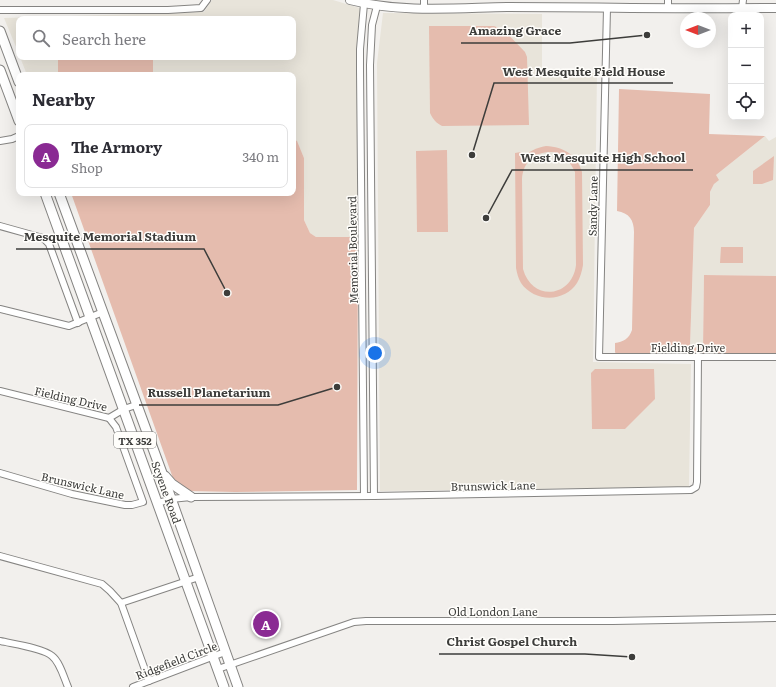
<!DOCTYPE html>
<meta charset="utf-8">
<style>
body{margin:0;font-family:Literata,serif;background:#f7f7f7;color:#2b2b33}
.controls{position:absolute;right:12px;top:12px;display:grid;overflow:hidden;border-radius:8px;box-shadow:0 4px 16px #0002}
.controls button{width:36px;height:36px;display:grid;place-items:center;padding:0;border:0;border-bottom:1px solid #e1e1e2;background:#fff;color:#2b2b33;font:20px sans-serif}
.compass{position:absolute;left:680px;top:12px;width:36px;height:36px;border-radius:50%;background:#fff;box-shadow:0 4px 16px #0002;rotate:270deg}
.you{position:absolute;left:375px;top:353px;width:14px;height:14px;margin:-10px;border:3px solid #fff;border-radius:50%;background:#1a73e8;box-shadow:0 0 0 6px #1a73e833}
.badge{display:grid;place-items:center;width:26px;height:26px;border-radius:50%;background:#8a2a93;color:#fff;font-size:13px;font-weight:700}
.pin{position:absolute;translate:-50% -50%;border:2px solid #fff;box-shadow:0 1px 4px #0006}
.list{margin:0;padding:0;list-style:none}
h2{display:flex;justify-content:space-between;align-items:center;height:52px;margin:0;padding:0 16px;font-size:17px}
h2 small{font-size:13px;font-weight:400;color:#7c7c81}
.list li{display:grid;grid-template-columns:26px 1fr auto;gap:12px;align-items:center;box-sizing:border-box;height:64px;margin:0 8px 8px;padding:0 8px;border:1px solid #e1e1e2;border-radius:8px}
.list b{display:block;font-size:15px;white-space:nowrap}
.list p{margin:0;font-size:13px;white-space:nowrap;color:#7c7c81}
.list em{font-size:13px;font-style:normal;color:#7c7c81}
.icon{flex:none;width:22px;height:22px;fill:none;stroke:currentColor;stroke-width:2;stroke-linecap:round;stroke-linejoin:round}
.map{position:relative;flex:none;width:776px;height:687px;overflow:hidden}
.search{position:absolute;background:#fff;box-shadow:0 4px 16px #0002;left:16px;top:16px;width:280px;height:44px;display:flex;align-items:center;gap:10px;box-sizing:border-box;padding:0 14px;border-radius:8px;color:#7c7c81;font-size:15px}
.panel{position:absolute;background:#fff;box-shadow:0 4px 16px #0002;left:16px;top:72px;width:280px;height:124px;border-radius:8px}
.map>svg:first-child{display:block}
.built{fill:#e8e4da}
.park{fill:#e5bcae;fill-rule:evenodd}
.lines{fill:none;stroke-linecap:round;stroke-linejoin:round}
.street-casing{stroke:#858482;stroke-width:8}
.secondary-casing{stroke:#858482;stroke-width:10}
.primary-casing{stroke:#858482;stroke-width:11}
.street{stroke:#fff;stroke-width:6}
.secondary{stroke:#fff;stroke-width:8}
.primary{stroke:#fff;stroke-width:9}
.labels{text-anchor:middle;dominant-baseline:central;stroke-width:3;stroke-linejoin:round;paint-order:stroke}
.shield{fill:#fffefb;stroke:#777775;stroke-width:1}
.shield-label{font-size:10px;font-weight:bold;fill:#3d3d3b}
.street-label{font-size:11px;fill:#3d3d3b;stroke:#fffefb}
.leader{fill:none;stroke:#3d3d3b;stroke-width:1.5}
.callout-dot{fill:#3d3d3b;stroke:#fffefb;stroke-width:1.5}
.callout-label{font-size:12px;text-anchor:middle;font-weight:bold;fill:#3d3d3b;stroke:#fffefb;stroke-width:3;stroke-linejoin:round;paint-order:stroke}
</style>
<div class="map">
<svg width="776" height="687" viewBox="0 0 776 687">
<rect width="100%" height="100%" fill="#f2f0ed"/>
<!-- built -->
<g class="built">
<polygon points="212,0 333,0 363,9 361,19 358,237 316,237 310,233 304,220 304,158 297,142 293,139 293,75 27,75 20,57 293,57 293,19 19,19 19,54 4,18 204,12"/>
<polygon points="383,13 542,14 542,73 597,73 593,362 691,364 689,487 380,491 377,63"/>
<polygon points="765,136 769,141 776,137 776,276 704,275 703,348 690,348 694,228 710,205 710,192 714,184 716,175"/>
</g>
<!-- park -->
<g class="park">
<path d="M429,26h65l10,4 21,22 2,5 2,68 -87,1c-6,-3 -9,-7 -12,-13z"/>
<rect x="58" y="57" width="95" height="18"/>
<path d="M619,89l91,5 -1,40 56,2 -49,39 3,5 -5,4 -4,8v13l-16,23 -4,119 13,1 1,-73 72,1v79l-160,-1 -1,-2v-9c8,-1 14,-4 17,-13l2,-98c0,-12 -5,-19 -17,-21z"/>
<polygon points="293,139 297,141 304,158 304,220 310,233 316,237 358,237 357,490 235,492 188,491 174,481 71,193 293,193"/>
<path d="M546,146c18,1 31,9 36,26l1,93c-1,6 -3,13 -6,18 -13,20 -43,19 -56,0 -3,-5 -4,-10 -5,-15l-1,-115 6,-1 1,6c7,-7 14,-10 24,-12zM553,152c11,4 17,9 22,20l1,93c-4,33 -44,37 -53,4l-1,-90c1,-18 14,-28 31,-27z"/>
<polygon points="447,150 448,232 417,232 416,151"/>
<polygon points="774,156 773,180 762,184 753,184 753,171"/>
<polygon points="721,247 743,247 743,263 720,263"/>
<polygon points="595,369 654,369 655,399 625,429 592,429 591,373"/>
</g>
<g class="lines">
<defs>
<g id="street">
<polyline points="668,0 668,8"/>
<polyline points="607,8 599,357 776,357"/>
<polyline points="742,8 743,0"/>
<polyline points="424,9 424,0"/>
<polyline points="0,10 168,10 201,8 207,0"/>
<polyline points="0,141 12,139 19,136"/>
<polyline points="0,226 43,238 49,244 78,323"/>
<polyline points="0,309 69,326 103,312"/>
<polyline points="0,391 109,418 124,409 136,405"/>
<polyline points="0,473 72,494 125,505 132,505 143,502 116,427 109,418"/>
<polyline points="364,496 360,70 360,49 364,4"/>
<polyline points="374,496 370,65 372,25 377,6"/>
<polyline points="158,503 171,499 191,497 374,496 691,490 696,487 697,482 698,356"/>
<polyline points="0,556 102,584 110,591 121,603 149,681"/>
<polyline points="121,603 199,577"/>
<path d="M0,641c13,3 43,7 52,15 8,6 12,22 16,31"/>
<polyline points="218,669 354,622 366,621 613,621 776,618"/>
<polyline points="133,687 225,652"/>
</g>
<path id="secondary" d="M350,0c51,13 105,8 157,7 90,0 179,2 269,1"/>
<g id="primary">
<polyline points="0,31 19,82"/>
<polyline points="0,70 19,121"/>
<polyline points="45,193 224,687"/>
<polyline points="59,193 162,473 238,687"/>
<polyline points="165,476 172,484 191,497"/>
</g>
</defs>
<!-- street casing -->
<use href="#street" class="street-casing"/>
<!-- secondary casing -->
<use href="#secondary" class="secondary-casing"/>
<!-- primary casing -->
<use href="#primary" class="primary-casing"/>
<!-- street -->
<use href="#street" class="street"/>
<!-- secondary -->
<use href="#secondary" class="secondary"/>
<!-- primary -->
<use href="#primary" class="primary"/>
</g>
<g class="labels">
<!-- shield labels -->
<rect class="shield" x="114" y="432" width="42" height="16" rx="3"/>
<g class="shield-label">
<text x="135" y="440">TX 352</text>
</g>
<!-- street labels -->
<g class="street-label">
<text transform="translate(592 206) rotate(-89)">Sandy Lane</text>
<text transform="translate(352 250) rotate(-91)">Memorial Boulevard</text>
<text x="688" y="347">Fielding Drive</text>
<text transform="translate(71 398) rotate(13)">Fielding Drive</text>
<text transform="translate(83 485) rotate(13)">Brunswick Lane</text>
<text transform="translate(493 485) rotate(-1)">Brunswick Lane</text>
<text transform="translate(167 492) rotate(70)">Scyene Road</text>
<text x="493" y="611">Old London Lane</text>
<text transform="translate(176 660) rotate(-21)">Ridgefield Circle</text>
</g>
</g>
<!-- callouts -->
<path class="leader" d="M647 35L570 43H461M472 155L494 83H673M486 218L512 170H693M227 293L204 249H16M337 387L278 405H139M632 657L585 654H439"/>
<g class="callout-dot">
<circle cx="647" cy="35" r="4"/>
<circle cx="472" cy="155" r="4"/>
<circle cx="486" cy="218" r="4"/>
<circle cx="227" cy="293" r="4"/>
<circle cx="337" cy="387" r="4"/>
<circle cx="632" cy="657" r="4"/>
</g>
<g class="callout-label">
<text x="515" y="35">Amazing Grace</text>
<text x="584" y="76">West Mesquite Field House</text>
<text x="603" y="162">West Mesquite High School</text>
<text x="110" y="241">Mesquite Memorial Stadium</text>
<text x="209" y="397">Russell Planetarium</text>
<text x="512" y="646">Christ Gospel Church</text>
</g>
</svg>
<div class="controls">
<button>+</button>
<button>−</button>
<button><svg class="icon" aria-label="locate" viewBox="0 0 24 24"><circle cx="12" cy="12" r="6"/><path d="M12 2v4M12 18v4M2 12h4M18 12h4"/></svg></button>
</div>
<svg class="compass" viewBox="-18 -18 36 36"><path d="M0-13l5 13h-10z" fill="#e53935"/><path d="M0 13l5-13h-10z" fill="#7c7c81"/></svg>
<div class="you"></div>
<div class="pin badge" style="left:266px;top:624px">A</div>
<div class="search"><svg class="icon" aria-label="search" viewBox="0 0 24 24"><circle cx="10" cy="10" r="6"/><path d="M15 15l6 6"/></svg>Search here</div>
<section class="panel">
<h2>Nearby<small></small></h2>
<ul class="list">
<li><span class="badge">A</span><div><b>The Armory</b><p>Shop</p></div><em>340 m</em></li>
</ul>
</section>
</div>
